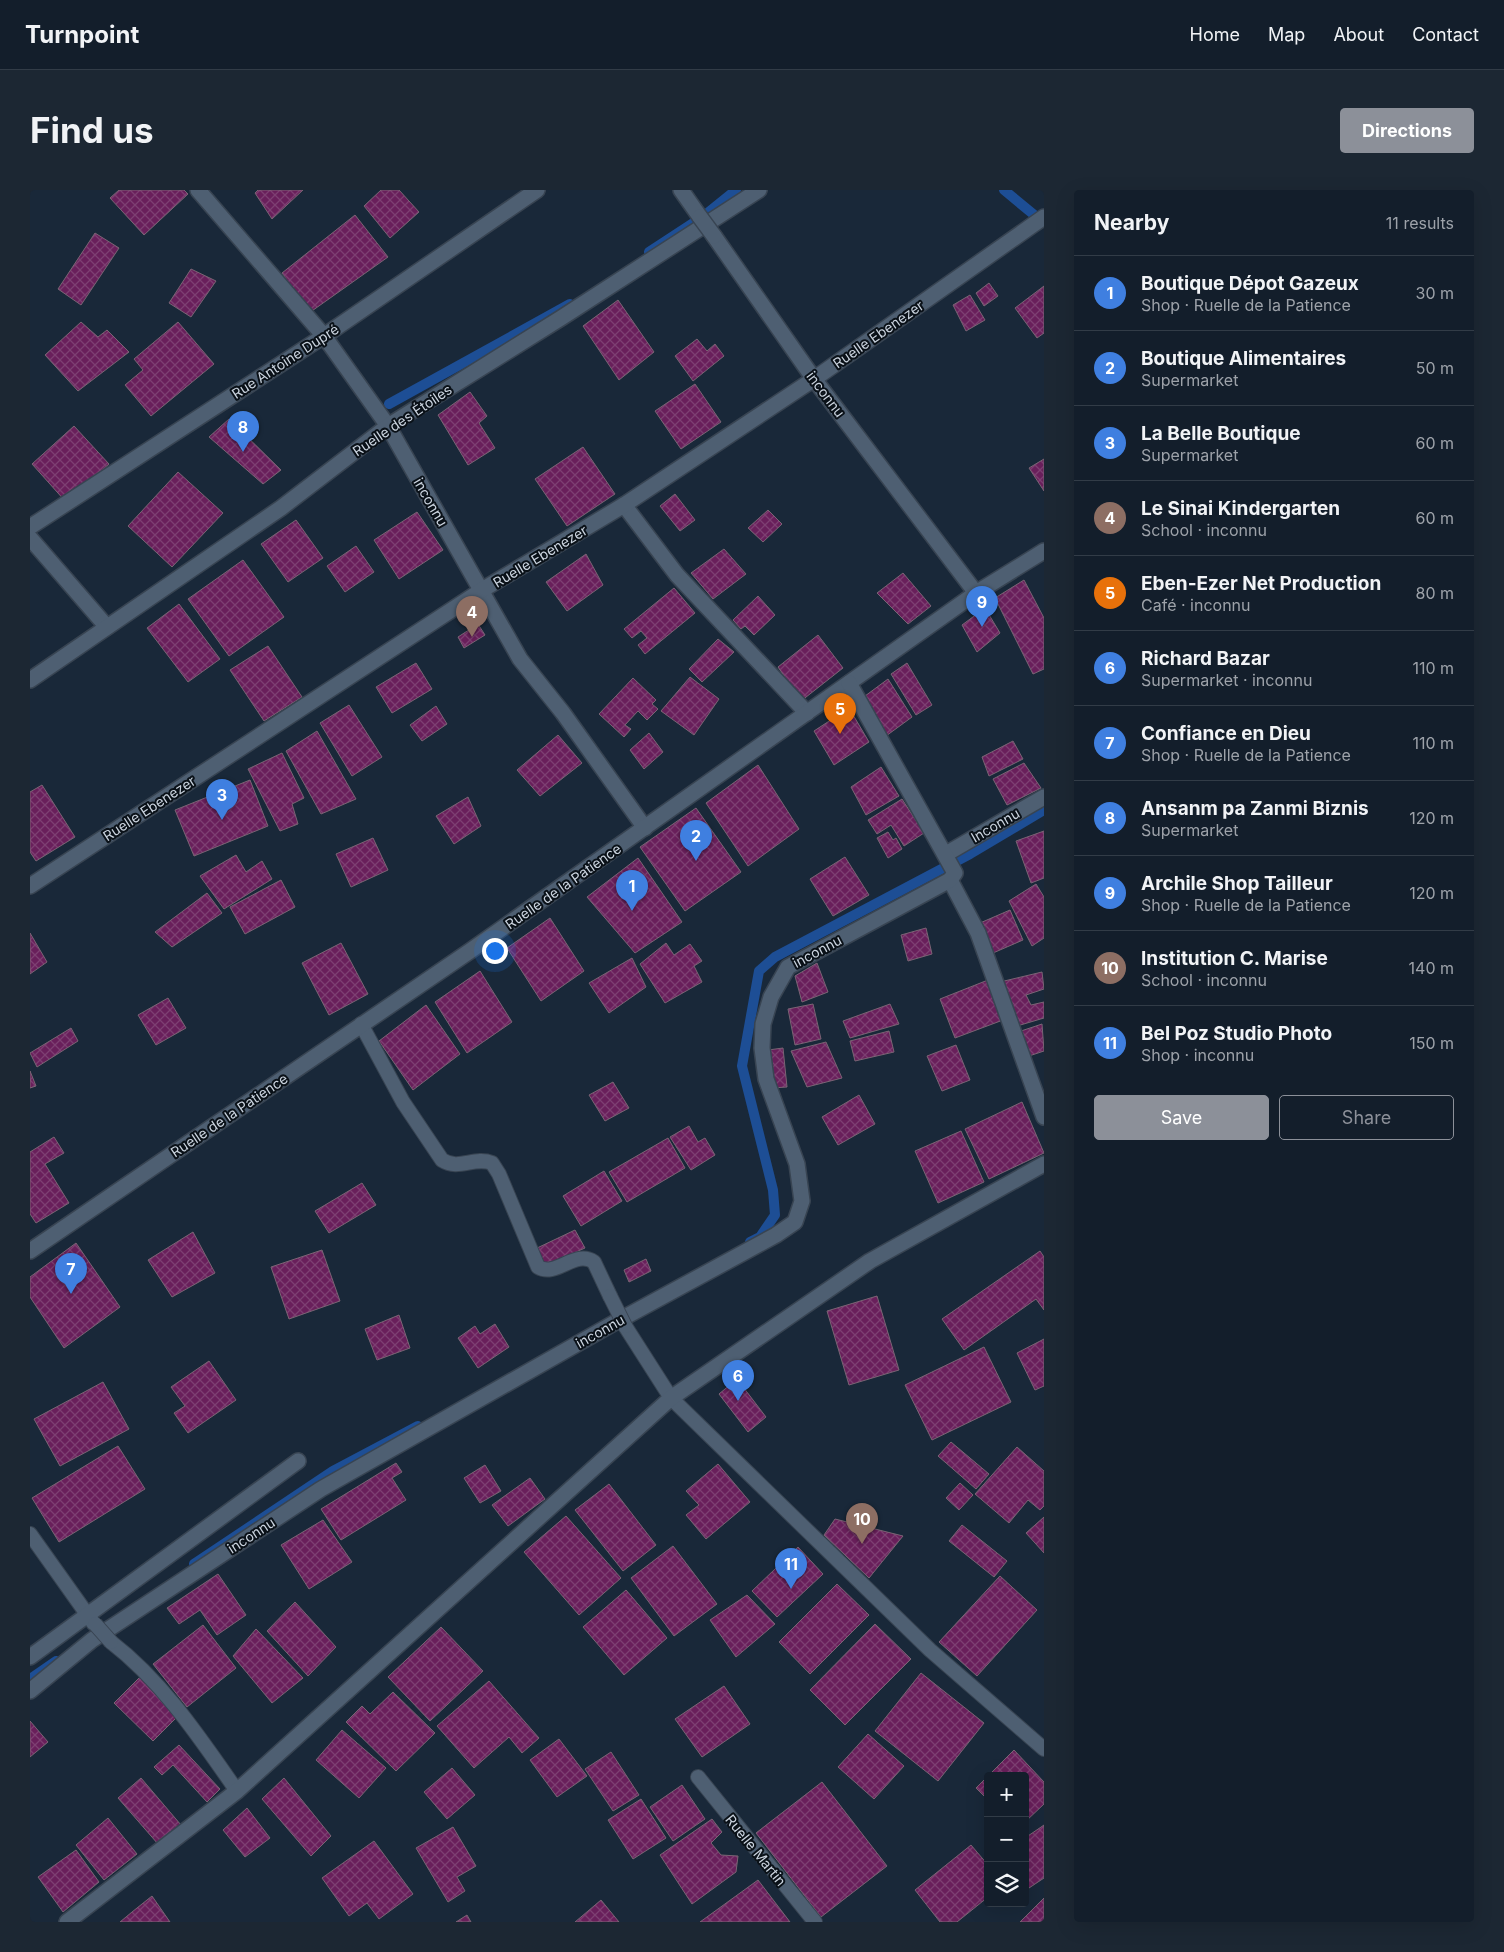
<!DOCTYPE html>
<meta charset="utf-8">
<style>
body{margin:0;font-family:Inter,sans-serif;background:#1c2733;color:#f1f3f6}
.controls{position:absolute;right:15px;bottom:15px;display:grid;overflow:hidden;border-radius:5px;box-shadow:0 5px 20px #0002}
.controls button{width:45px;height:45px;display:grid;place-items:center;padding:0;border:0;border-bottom:1px solid #323c47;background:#131e2b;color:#f1f3f6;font:25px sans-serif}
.you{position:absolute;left:464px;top:760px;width:18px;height:18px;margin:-12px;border:4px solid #fff;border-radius:50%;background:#1a73e8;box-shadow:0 0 0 8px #1a73e833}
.badge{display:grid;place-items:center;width:32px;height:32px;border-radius:50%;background:#8c9099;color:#fff;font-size:16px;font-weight:700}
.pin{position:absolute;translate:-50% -41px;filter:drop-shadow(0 1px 2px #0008)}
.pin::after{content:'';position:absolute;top:26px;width:18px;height:15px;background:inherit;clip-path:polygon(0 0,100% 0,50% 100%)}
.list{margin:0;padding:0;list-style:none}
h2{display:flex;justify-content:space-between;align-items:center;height:65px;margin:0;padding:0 20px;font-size:21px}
h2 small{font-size:16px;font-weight:400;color:#9da2a9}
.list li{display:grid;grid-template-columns:32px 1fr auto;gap:15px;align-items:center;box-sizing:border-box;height:75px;padding:0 20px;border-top:1px solid #323c47}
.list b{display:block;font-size:19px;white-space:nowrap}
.list p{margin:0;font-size:16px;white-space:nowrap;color:#9da2a9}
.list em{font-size:16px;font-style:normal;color:#9da2a9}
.actions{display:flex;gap:10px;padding:15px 20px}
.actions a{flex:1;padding:11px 0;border:1px solid #8c9099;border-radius:5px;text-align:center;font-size:18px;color:#8c9099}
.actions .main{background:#8c9099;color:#fff}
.icon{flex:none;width:28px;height:28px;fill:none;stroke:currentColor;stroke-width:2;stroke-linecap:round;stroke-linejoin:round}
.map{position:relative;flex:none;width:1014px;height:1732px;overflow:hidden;border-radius:5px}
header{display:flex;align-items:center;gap:30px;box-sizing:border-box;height:70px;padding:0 25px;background:#131e2b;border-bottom:1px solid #323c47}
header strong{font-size:24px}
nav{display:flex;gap:28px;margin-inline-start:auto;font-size:18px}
.intro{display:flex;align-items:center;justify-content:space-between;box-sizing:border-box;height:120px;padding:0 30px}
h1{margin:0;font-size:35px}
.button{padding:12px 22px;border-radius:5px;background:#8c9099;color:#fff;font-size:18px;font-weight:700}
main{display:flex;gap:30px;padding:0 30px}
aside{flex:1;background:#131e2b;border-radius:5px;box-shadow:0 5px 20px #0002}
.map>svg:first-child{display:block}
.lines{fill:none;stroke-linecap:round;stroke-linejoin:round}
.stream{stroke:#1d4e95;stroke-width:10}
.building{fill:url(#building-cross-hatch);stroke:#7a6474}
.lane-casing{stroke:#384452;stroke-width:16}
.street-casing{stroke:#384452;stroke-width:18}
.lane{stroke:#4e5f72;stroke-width:14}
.street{stroke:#4e5f72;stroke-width:15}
.lane-bridge-casing{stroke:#384452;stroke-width:16;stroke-linecap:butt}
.street-bridge-casing{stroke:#384452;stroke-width:18;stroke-linecap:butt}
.lane-bridge{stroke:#4e5f72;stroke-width:14}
.street-bridge{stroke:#4e5f72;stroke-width:15}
.labels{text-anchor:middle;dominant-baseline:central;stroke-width:4;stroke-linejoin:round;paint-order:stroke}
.street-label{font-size:14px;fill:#cbd4df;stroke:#0a1118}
</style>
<header>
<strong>Turnpoint</strong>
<nav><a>Home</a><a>Map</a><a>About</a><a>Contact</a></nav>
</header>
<div class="intro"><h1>Find us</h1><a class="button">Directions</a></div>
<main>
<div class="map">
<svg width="1014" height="1732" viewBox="0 0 1014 1732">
<defs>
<pattern id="building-cross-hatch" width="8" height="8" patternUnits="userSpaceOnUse" patternTransform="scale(1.25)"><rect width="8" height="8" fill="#691f5b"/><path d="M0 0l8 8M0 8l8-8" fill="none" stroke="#7d3f72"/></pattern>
</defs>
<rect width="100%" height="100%" fill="#192839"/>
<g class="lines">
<!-- stream -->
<g class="stream">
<polyline points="974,0 1014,33"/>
<polyline points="619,62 674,26 706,0"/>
<polyline points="359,214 540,114"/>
<polyline points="720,1052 730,1047 745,1025 743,1000 712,876 729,781 745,767 940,664 1014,620"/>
<polyline points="164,1374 303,1281 388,1236"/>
<polyline points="0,1489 26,1471"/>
</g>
</g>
<!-- building -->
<g class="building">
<polygon points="89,0 154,0 158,4 114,45 80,8"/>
<polygon points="228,0 273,0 242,29 225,3"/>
<polygon points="351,0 369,0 389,22 360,48 334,16"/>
<polygon points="325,25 358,67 279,123 252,83"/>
<polygon points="65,43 89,58 51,115 28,99"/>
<polygon points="161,79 186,91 161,127 139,113"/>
<polygon points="959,93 968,106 954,116 946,103"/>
<polygon points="1014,96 1014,143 1007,148 985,118"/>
<polygon points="940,105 955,130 936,141 923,115"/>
<polygon points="588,110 624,162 589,190 553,136"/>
<polygon points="51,132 68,147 77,140 99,162 48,201 15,165"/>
<polygon points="148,132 184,174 121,226 95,195 113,180 104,169"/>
<polygon points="667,149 677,161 685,154 694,166 663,191 645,166"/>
<polygon points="665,194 691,232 651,259 625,221"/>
<polygon points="440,202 457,226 449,233 465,258 438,275 408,225"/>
<polygon points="199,229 251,280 233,294 179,247"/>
<polygon points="44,236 79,274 36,312 2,274"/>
<polygon points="553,257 585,304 537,336 505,289"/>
<polygon points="1014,269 1014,301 999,278"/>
<polygon points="148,282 193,323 142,377 98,336"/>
<polygon points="645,304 665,330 650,341 630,316"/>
<polygon points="738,320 752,334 733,352 718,338"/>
<polygon points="387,322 413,360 369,389 344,350"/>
<polygon points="266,330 293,368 258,392 231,354"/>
<polygon points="326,356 344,382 315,402 297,376"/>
<polygon points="694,359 716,384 683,409 661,383"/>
<polygon points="556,364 573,395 537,421 516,392"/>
<polygon points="213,370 254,427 199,466 158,409"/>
<polygon points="873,383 901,416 878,434 847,403"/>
<polygon points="994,390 1014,428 1014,479 1003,484 965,408"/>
<polygon points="644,398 665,423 615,464 608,455 617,448 611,441 602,448 594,439"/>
<polygon points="728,406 745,425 724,445 715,436 711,439 703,430"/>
<polygon points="149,414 190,469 158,492 117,438"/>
<polygon points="955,418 970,443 947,462 932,435"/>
<polygon points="448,434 455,445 434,458 428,447"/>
<polygon points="788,445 813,478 771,511 748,477"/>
<polygon points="688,449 704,462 672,492 659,479"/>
<polygon points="238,456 272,507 234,531 200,480"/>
<polygon points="386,473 402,499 362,523 346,497"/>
<polygon points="877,473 902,515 886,525 861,484"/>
<polygon points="660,487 689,509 664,545 631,521"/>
<polygon points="603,488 626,510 622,514 628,519 617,530 608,521 595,535 601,539 594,547 569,524"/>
<polygon points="858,489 882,527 856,546 831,509"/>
<polygon points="319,515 352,567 322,586 290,533"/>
<polygon points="406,516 417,534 392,551 380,535"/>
<polygon points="819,518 839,552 804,575 784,541"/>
<polygon points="287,541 326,609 291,624 256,561"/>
<polygon points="619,543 633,562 614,579 600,560"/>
<polygon points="528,545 552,573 510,606 487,580"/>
<polygon points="983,551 993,569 959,586 952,567"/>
<polygon points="252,563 274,608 262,614 268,634 250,641 218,579"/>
<polygon points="994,573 1011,598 977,615 963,589"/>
<polygon points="728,575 769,639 718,676 676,613"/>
<polygon points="851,577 869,606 836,625 821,597"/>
<polygon points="220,590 238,636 164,666 145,620"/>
<polygon points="12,595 45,647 6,671 0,662 0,602"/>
<polygon points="438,607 451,636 424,654 406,626"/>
<polygon points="872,609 894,643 874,656 861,635 847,644 838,630"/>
<polygon points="666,618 711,682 655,721 610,657"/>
<polygon points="1014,641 1014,688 1001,693 986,651"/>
<polygon points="858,642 863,650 866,648 872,659 858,668 847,648"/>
<polygon points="343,648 358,680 321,697 306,664"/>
<polygon points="206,665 216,682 232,671 242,689 194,719 170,686"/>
<polygon points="815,667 839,705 803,726 780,689"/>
<polygon points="608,668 652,732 605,763 557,707"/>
<polygon points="251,690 265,717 215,744 200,717"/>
<polygon points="1006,694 1014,707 1014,748 1002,756 979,711"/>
<polygon points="177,703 192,723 142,757 125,742"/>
<polygon points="980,720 993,750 963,763 950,733"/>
<polygon points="520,728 554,781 511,811 477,758"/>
<polygon points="896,738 902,764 878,771 871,745"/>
<polygon points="0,743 17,772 0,784"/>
<polygon points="311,753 338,804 299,825 272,773"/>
<polygon points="636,753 644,765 660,754 672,771 664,776 672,792 635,813 610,774"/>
<polygon points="602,768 616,797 579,823 559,793"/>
<polygon points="787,773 798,802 772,812 765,786"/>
<polygon points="450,781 482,832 437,863 405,812"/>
<polygon points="1012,782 1014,799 996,805 1001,815 1014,812 1014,828 987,836 970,792"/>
<polygon points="958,790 973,830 925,848 910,809"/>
<polygon points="138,808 156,838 126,855 108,825"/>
<polygon points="783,814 791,849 765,855 758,819"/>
<polygon points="860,814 869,834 820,848 813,831"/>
<polygon points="396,815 430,864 383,900 349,851"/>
<polygon points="1012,834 1014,861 996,867 988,842"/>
<polygon points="41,838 48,851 7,877 0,863"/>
<polygon points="859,841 864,862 825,871 820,851"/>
<polygon points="796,852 812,888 777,897 761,861"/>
<polygon points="926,855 940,890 912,901 897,866"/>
<polygon points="753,858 757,897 742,898 738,860"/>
<polygon points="0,881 6,896 0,898"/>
<polygon points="583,892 599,918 575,931 559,905"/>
<polygon points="829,905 845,934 808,955 792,927"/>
<polygon points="992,912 1014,963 959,989 935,939"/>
<polygon points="659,936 668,952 675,948 685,965 661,980 640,947"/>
<polygon points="931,941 954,992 908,1013 885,961"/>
<polygon points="24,947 34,963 15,974 39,1013 6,1033 0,1024 0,962"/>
<polygon points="638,948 655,978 597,1012 579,982"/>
<polygon points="574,981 592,1011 551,1036 533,1006"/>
<polygon points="332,993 346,1015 299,1043 285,1021"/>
<polygon points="545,1040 555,1058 515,1076 505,1059"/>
<polygon points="163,1042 185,1083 142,1107 118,1070"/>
<polygon points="46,1053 90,1117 34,1158 0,1107 0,1087"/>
<polygon points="292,1060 310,1111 259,1129 241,1077"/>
<polygon points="1010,1061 1014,1067 1014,1120 1006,1109 934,1160 912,1129"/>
<polygon points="616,1069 621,1081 599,1092 594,1080"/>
<polygon points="847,1106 869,1180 819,1195 797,1121"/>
<polygon points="369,1125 380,1158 347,1170 335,1139"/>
<polygon points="465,1134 479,1157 448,1178 428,1148 445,1136 450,1144"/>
<polygon points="1014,1149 1014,1196 1005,1200 987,1163"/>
<polygon points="954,1157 981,1212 902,1250 875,1195"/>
<polygon points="179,1171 206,1210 158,1243 144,1223 155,1216 141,1197"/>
<polygon points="707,1189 736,1227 718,1242 689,1204"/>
<polygon points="73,1192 99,1239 30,1276 4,1229"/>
<polygon points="921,1252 959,1284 946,1299 908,1266"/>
<polygon points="88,1256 115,1299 29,1352 2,1308"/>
<polygon points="987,1257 1014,1281 1014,1316 1010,1320 998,1310 979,1333 945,1304"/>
<polygon points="366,1273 372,1282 362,1288 376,1310 311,1350 291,1319"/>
<polygon points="688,1274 720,1312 676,1349 656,1325 669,1315 656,1301"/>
<polygon points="455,1275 471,1301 450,1313 434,1288"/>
<polygon points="500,1288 515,1309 478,1336 462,1315"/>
<polygon points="930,1293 943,1305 929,1320 916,1308"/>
<polygon points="579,1294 626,1355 593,1381 545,1320"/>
<polygon points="536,1326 591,1388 549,1425 494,1362"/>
<polygon points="1014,1327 1014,1363 996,1343"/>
<polygon points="805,1329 873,1346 839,1388 794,1345"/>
<polygon points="293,1330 322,1372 279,1399 251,1355"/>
<polygon points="932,1335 977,1371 964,1387 919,1351"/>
<polygon points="643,1356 687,1414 644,1446 601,1388"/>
<polygon points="768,1357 793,1384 747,1427 722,1401"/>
<polygon points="188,1384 216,1425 187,1445 170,1420 149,1434 137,1418"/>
<polygon points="970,1386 1007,1420 947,1486 909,1452"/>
<polygon points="807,1394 839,1425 780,1484 749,1452"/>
<polygon points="596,1400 637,1448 594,1485 553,1437"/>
<polygon points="717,1405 745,1434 706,1467 680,1430"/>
<polygon points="265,1412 306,1457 278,1486 237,1441"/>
<polygon points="845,1434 881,1469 815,1535 780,1500"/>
<polygon points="173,1435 206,1478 157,1517 123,1474"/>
<polygon points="411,1437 453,1481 400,1531 358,1487"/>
<polygon points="226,1439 273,1488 242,1513 203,1466"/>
<polygon points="891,1483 954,1533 908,1591 845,1541"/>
<polygon points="110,1487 149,1525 123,1551 84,1513"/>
<polygon points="459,1491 509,1548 492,1563 479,1547 444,1578 407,1536"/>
<polygon points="694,1496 720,1534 672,1567 645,1529"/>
<polygon points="363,1502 405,1543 366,1581 316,1532 332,1516 340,1524"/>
<polygon points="0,1531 18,1552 0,1567"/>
<polygon points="312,1540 356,1578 329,1608 286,1570"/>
<polygon points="838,1544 874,1576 844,1609 808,1577"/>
<polygon points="529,1549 557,1586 527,1607 500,1570"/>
<polygon points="149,1555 190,1599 177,1612 143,1575 132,1585 124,1577"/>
<polygon points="984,1560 1014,1592 1014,1614 995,1632 995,1586 958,1586"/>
<polygon points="581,1562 609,1605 583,1621 555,1579"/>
<polygon points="422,1578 445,1605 417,1629 394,1602"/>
<polygon points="958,1586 958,1610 946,1598"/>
<polygon points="111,1588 151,1635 128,1654 88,1608"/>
<polygon points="254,1588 301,1646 281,1666 232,1609"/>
<polygon points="792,1592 857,1676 791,1727 726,1643"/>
<polygon points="652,1595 675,1629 643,1651 620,1617"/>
<polygon points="611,1609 636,1648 603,1669 578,1630"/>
<polygon points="217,1618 240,1648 215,1667 193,1640"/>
<polygon points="78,1628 107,1664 74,1690 46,1655"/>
<polygon points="682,1629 692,1642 681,1653 691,1665 708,1666 706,1682 662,1714 630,1665"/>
<polygon points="1014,1635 1014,1688 999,1698 995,1692 995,1648"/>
<polygon points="423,1637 446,1676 427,1687 435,1701 418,1712 386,1658"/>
<polygon points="344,1651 383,1704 349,1729 337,1713 319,1726 292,1688"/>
<polygon points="941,1655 958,1675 958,1707 927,1732 910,1732 885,1700"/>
<polygon points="46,1660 69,1692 33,1722 8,1687"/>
<polygon points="728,1690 760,1732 670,1732"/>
<polygon points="122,1706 140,1732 90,1732 102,1722"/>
<polygon points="1014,1708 1014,1732 990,1732"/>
<polygon points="571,1710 589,1732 545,1732"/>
<polygon points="437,1725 441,1732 426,1732"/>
</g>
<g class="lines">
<defs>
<g id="lane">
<path d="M331,834l42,78 39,58c17,11 32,-4 50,3l7,11 39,93c18,11 37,-18 56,-5l16,34"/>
<polyline points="595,1136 641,1208 900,1460 1014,1559"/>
<polyline points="0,1344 64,1434"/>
<path d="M81,1452c52,40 89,96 126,149"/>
<polyline points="668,1587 785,1732"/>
</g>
<g id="street">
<polyline points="168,0 294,146 358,236 490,469 533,523 615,638"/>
<polyline points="651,0 670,27"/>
<polyline points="684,46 784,189 946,403"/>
<polyline points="594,315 647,385 777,523"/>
<polyline points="0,337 294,146 507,0"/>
<polyline points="0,348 77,437"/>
<polyline points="0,490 251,318 358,236 531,128 729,0"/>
<polyline points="916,664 1014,607"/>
<polyline points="920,690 948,743 1014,927"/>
<polyline points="0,696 452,400 594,315 784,189 1014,27"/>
<polyline points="0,1061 440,761 946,403 1014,361"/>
<polyline points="0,1467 268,1271"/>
<polyline points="0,1501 62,1450 291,1299 584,1133 746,1045 765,1032 772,1011 767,974 736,889 732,858 733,834 741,807 758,777 920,690 925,683 819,493"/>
<polyline points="37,1732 207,1601 641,1208 840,1071 1014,974"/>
</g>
</defs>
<!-- lane casing -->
<use href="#lane" class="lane-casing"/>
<!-- street casing -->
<use href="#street" class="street-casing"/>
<!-- lane -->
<use href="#lane" class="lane"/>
<!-- street -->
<use href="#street" class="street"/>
<defs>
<g id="lane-bridge">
<polyline points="580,1106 595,1136"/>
<polyline points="65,1434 81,1452"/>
</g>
<polyline id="street-bridge" points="670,27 684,46"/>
</defs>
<!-- lane-bridge casing -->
<use href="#lane-bridge" class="lane-bridge-casing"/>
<!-- street-bridge casing -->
<use href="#street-bridge" class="street-bridge-casing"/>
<!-- lane-bridge -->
<use href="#lane-bridge" class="lane-bridge"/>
<!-- street-bridge -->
<use href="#street-bridge" class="street-bridge"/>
</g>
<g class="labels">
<!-- street labels -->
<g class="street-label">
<text transform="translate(848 144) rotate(-35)">Ruelle Ebenezer</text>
<text transform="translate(255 171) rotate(-33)">Rue Antoine Dupré</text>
<text transform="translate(796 204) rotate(53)">inconnu</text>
<text transform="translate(372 230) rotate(-34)">Ruelle des Étoiles</text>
<text transform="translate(401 312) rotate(60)">inconnu</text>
<text transform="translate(510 366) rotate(-31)">Ruelle Ebenezer</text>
<text transform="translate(119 618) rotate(-33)">Ruelle Ebenezer</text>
<text transform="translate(965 635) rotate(-30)">Inconnu</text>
<text transform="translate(533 696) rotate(-35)">Ruelle de la Patience</text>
<text transform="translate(787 761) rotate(-28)">inconnu</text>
<text transform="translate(199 925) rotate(-34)">Ruelle de la Patience</text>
<text transform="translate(570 1141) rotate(-29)">inconnu</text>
<text transform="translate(221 1345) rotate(-33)">inconnu</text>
<text transform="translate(726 1660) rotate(51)">Ruelle Martin</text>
</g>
</g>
</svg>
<div class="controls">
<button>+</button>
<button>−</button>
<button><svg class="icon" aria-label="layers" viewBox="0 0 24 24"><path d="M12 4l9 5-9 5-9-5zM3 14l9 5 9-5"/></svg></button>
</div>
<div class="you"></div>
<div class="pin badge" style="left:602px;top:721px;background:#3f7fe0">1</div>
<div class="pin badge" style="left:666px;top:671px;background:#3f7fe0">2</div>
<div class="pin badge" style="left:192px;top:630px;background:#3f7fe0">3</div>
<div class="pin badge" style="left:442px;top:447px;background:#8d6e63">4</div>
<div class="pin badge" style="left:810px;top:544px;background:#e8710a">5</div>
<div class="pin badge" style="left:708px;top:1211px;background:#3f7fe0">6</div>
<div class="pin badge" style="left:41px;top:1104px;background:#3f7fe0">7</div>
<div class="pin badge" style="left:213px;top:262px;background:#3f7fe0">8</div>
<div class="pin badge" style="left:952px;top:437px;background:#3f7fe0">9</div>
<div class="pin badge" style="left:832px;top:1354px;background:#8d6e63">10</div>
<div class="pin badge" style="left:761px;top:1399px;background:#3f7fe0">11</div>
</div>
<aside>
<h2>Nearby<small>11 results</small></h2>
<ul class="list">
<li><span class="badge" style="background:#3f7fe0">1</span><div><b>Boutique Dépot Gazeux</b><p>Shop · Ruelle de la Patience</p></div><em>30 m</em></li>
<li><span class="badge" style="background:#3f7fe0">2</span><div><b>Boutique Alimentaires</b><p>Supermarket</p></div><em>50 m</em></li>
<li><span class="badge" style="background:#3f7fe0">3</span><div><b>La Belle Boutique</b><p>Supermarket</p></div><em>60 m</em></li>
<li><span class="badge" style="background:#8d6e63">4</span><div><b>Le Sinai Kindergarten</b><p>School · inconnu</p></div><em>60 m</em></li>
<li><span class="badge" style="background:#e8710a">5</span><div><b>Eben-Ezer Net Production</b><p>Café · inconnu</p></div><em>80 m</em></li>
<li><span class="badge" style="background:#3f7fe0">6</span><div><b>Richard Bazar</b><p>Supermarket · inconnu</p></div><em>110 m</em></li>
<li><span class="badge" style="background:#3f7fe0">7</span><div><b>Confiance en Dieu</b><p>Shop · Ruelle de la Patience</p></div><em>110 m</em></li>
<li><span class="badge" style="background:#3f7fe0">8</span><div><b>Ansanm pa Zanmi Biznis</b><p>Supermarket</p></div><em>120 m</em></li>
<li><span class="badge" style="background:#3f7fe0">9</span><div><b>Archile Shop Tailleur</b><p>Shop · Ruelle de la Patience</p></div><em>120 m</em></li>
<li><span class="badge" style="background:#8d6e63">10</span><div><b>Institution C. Marise</b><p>School · inconnu</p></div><em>140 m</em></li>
<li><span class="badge" style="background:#3f7fe0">11</span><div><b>Bel Poz Studio Photo</b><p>Shop · inconnu</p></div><em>150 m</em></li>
</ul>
<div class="actions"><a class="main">Save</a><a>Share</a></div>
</aside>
</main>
